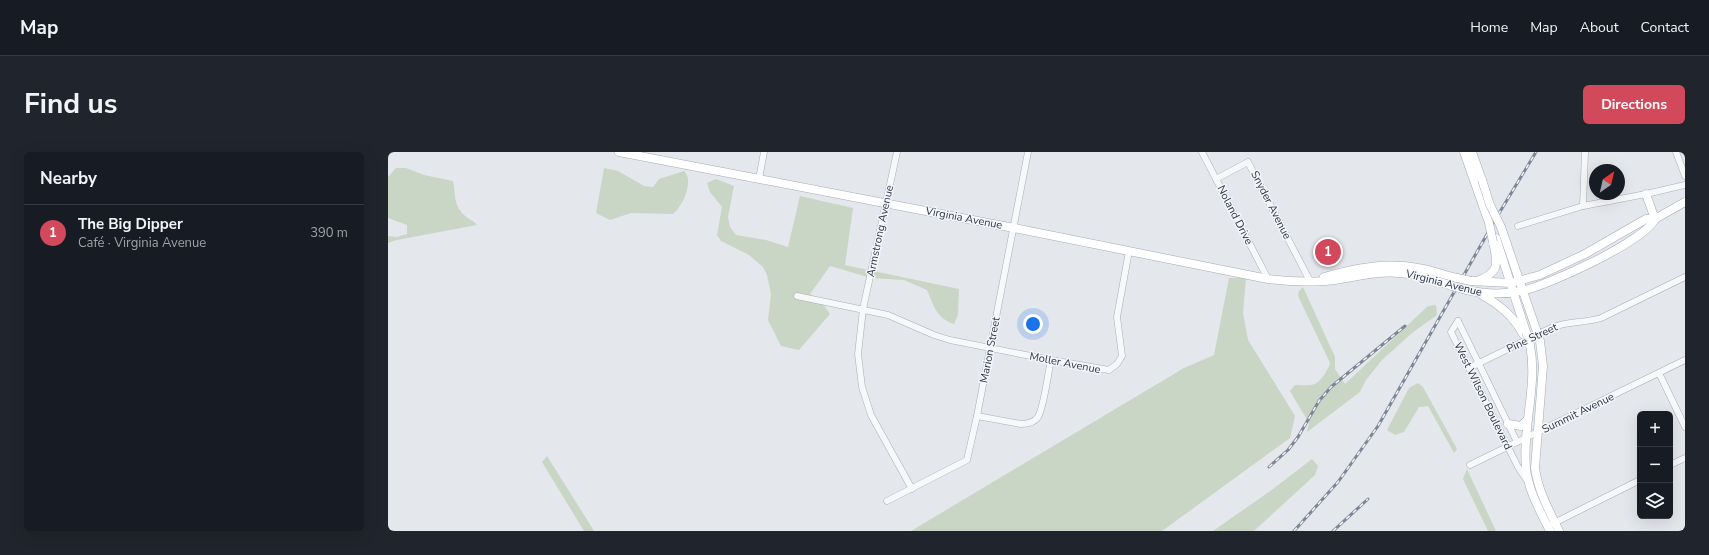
<!DOCTYPE html>
<meta charset="utf-8">
<style>
body{margin:0;font-family:"Nunito Sans",sans-serif;background:#20242c;color:#f1f3f6}
.controls{position:absolute;right:12px;bottom:12px;display:grid;overflow:hidden;border-radius:6px;box-shadow:0 4px 16px #0002}
.controls button{width:36px;height:36px;display:grid;place-items:center;padding:0;border:0;border-bottom:1px solid #363941;background:#171b24;color:#f1f3f6;font:20px sans-serif}
.compass{position:absolute;left:1201px;top:12px;width:36px;height:36px;border-radius:50%;background:#171b24;box-shadow:0 4px 16px #0002;rotate:34deg}
.you{position:absolute;left:645px;top:172px;width:14px;height:14px;margin:-10px;border:3px solid #fff;border-radius:50%;background:#1a73e8;box-shadow:0 0 0 6px #1a73e833}
.badge{display:grid;place-items:center;width:26px;height:26px;border-radius:50%;background:#d1495b;color:#fff;font-size:13px;font-weight:700}
.pin{position:absolute;translate:-50% -50%;border:2px solid #fff;box-shadow:0 1px 4px #0006}
.list{margin:0;padding:0;list-style:none}
h2{display:flex;justify-content:space-between;align-items:center;height:52px;margin:0;padding:0 16px;font-size:17px}
h2 small{font-size:13px;font-weight:400;color:#9ea1a6}
.list li{display:grid;grid-template-columns:26px 1fr auto;gap:12px;align-items:center;box-sizing:border-box;height:56px;padding:0 16px;border-top:1px solid #363941}
.list b{display:block;font-size:15px;white-space:nowrap}
.list p{margin:0;font-size:13px;white-space:nowrap;color:#9ea1a6}
.list em{font-size:13px;font-style:normal;color:#9ea1a6}
.icon{flex:none;width:22px;height:22px;fill:none;stroke:currentColor;stroke-width:2;stroke-linecap:round;stroke-linejoin:round}
.map{position:relative;flex:none;width:1297px;height:379px;overflow:hidden;border-radius:6px}
header{display:flex;align-items:center;gap:24px;box-sizing:border-box;height:56px;padding:0 20px;background:#171b24;border-bottom:1px solid #363941}
header strong{font-size:19px}
nav{display:flex;gap:22px;margin-inline-start:auto;font-size:14px}
.intro{display:flex;align-items:center;justify-content:space-between;box-sizing:border-box;height:96px;padding:0 24px}
h1{margin:0;font-size:28px}
.button{padding:10px 18px;border-radius:6px;background:#d1495b;color:#fff;font-size:14px;font-weight:700}
main{display:flex;gap:24px;padding:0 24px}
aside{flex:1;background:#171b24;border-radius:6px;box-shadow:0 4px 16px #0002}
.map>svg:first-child{display:block}
.green{fill:#c9d6c5}
.lines{fill:none;stroke-linecap:round;stroke-linejoin:round}
.minor-casing{stroke:#a9aeb7;stroke-width:7}
.major-casing{stroke:#a3abb8;stroke-width:9}
.minor{stroke:#f7f8fa;stroke-width:6}
.major{stroke:#fff;stroke-width:8}
.rail-casing{stroke:#7d8696;stroke-width:3}
.rail{stroke:#f4f6f9;stroke-width:1.5;stroke-dasharray:4.5;stroke-linecap:butt}
.major-bridge-casing{stroke:#a3abb8;stroke-width:9;stroke-linecap:butt}
.major-bridge{stroke:#fff;stroke-width:8}
.labels{text-anchor:middle;dominant-baseline:central;stroke-width:3;stroke-linejoin:round;paint-order:stroke}
.street-label{font-size:11px;fill:#2b3445;stroke:#f4f6f9}
</style>
<header>
<strong>Map</strong>
<nav><a>Home</a><a>Map</a><a>About</a><a>Contact</a></nav>
</header>
<div class="intro"><h1>Find us</h1><a class="button">Directions</a></div>
<main>
<aside>
<h2>Nearby<small></small></h2>
<ul class="list">
<li><span class="badge">1</span><div><b>The Big Dipper</b><p>Café · Virginia Avenue</p></div><em>390 m</em></li>
</ul>
</aside>
<div class="map">
<svg width="1297" height="379" viewBox="0 0 1297 379">
<rect width="100%" height="100%" fill="#e4e7ec"/>
<!-- green -->
<g class="green">
<path d="M8,16h10l18,7 29,6c3,14 0,23 11,34 4,4 9,5 13,10l-80,15 -9,3v-7l9,1 10,-3v-9l-19,-7v-41z"/>
<path d="M216,16l14,3 26,15 9,1 6,-8 25,-8c2,2 4,6 4,9 1,12 -7,27 -15,34l-42,-1 -21,7 -14,-7z"/>
<path d="M328,27l18,7 -6,31 2,10 6,8 30,5 22,7 12,-51 53,12 -8,57 114,24 -1,26 -4,9c-18,-6 -20,-18 -27,-34l-23,-10 -33,-2 -41,-12 -20,28 13,10 7,10 -31,36 -18,-4 -13,-26 3,-26 -4,-19 -4,-8 -14,-12 -28,-14 -4,-6 5,-28 -12,-15 -3,-9z"/>
<polygon points="841,126 858,126 855,161 860,188 907,264 902,286 774,379 523,379 796,216 826,203"/>
<path d="M915,135l32,70v12l10,15 83,-78 8,-1 1,10 -25,18 -30,27 -16,20 -6,12 -53,40 2,-9 -19,-32 5,-6c5,0 15,1 20,-1 7,-4 13,-14 15,-21l-32,-67 1,-5z"/>
<polygon points="1030,231 1035,235 1069,297 1066,301 1040,254 1031,255 1016,280 1007,283 999,278 1021,236"/>
<polygon points="159,304 206,379 196,379 154,310"/>
<polygon points="924,307 930,314 927,323 866,379 825,379 885,337"/>
<polygon points="1079,317 1108,379 1100,379 1075,327"/>
</g>
<g class="lines">
<defs>
<g id="minor">
<polyline points="509,0 475,157 470,202 474,235 483,263 524,337"/>
<polyline points="814,0 880,127"/>
<polyline points="1288,0 1297,24"/>
<polyline points="371,27 376,0"/>
<polyline points="828,27 860,10 922,129"/>
<polyline points="1195,54 1197,0"/>
<polyline points="1130,74 1195,54 1258,42 1297,33"/>
<polyline points="409,144 500,163 546,183 562,188 663,208 721,218 729,212 734,204 729,165 741,99"/>
<polyline points="1070,169 1063,180 1130,315 1138,327"/>
<polyline points="1070,169 1129,290"/>
<path d="M1081,216l84,-41c16,-6 32,-4 48,-9l84,-41"/>
<polyline points="1271,221 1297,275"/>
<path d="M589,264l44,8c6,0 13,-1 17,-7 6,-10 10,-44 13,-57"/>
<polyline points="1082,313 1297,208"/>
<polyline points="1282,313 1297,306"/>
<polyline points="499,349 579,308 589,264 640,0"/>
<polyline points="1164,372 1252,328"/>
</g>
<g id="major">
<path d="M231,0l395,76 254,51c24,3 49,4 73,0 19,-3 38,-8 58,-6 18,1 36,7 53,13"/>
<polyline points="1076,0 1101,71"/>
<polyline points="1084,0 1094,28"/>
<polyline points="1258,42 1267,67"/>
<polyline points="1113,75 1148,177"/>
<polyline points="1108,86 1138,180"/>
<path d="M936,125c31,-9 62,-15 94,-9 13,2 26,7 39,10"/>
<polyline points="1083,129 1123,131 1152,123 1197,102 1258,67 1267,67 1297,50"/>
<path d="M1089,129c21,-8 21,-14 17,-35"/>
<path d="M1078,138c18,4 37,5 55,1 26,-5 124,-50 134,-72"/>
<path d="M1094,143c18,10 31,21 41,39"/>
<path d="M1152,189l3,25 -8,102c3,23 14,42 24,63"/>
<path d="M1142,193c8,41 -8,82 -4,123 2,22 14,43 24,63"/>
<polyline points="1120,272 1133,274 1140,267"/>
</g>
</defs>
<!-- minor casing -->
<use href="#minor" class="minor-casing"/>
<!-- major casing -->
<use href="#major" class="major-casing"/>
<!-- minor -->
<use href="#minor" class="minor"/>
<!-- major -->
<use href="#major" class="major"/>
<defs>
<g id="rail">
<polyline points="881,315 900,298 910,285 931,249 943,235 1017,174"/>
<polyline points="906,379 950,330 990,274 1110,63 1148,0"/>
<polyline points="945,379 980,347"/>
</g>
</defs>
<!-- rail casing -->
<use href="#rail" class="rail-casing"/>
<!-- rail -->
<use href="#rail" class="rail"/>
<defs>
<g id="major-bridge">
<polyline points="1094,28 1102,53 1113,75"/>
<polyline points="1101,71 1105,90"/>
<polyline points="1069,126 1083,129"/>
<polyline points="1064,134 1078,138"/>
<polyline points="1148,177 1152,189"/>
<polyline points="1138,180 1142,193"/>
</g>
</defs>
<!-- major-bridge casing -->
<use href="#major-bridge" class="major-bridge-casing"/>
<!-- major-bridge -->
<use href="#major-bridge" class="major-bridge"/>
</g>
<g class="labels">
<!-- street labels -->
<g class="street-label">
<text transform="translate(883 53) rotate(63)">Snyder Avenue</text>
<text transform="translate(847 63) rotate(63)">Noland Drive</text>
<text transform="translate(576 66) rotate(11)">Virginia Avenue</text>
<text transform="translate(492 79) rotate(-78)">Armstrong Avenue</text>
<text transform="translate(1056 131) rotate(14)">Virginia Avenue</text>
<text transform="translate(1144 186) rotate(-25)">Pine Street</text>
<text transform="translate(602 198) rotate(-79)">Marion Street</text>
<text transform="translate(677 211) rotate(11)">Moller Avenue</text>
<text transform="translate(1095 244) rotate(64)">West Wilson Boulevard</text>
<text transform="translate(1190 261) rotate(-26)">Summit Avenue</text>
</g>
</g>
</svg>
<div class="controls">
<button>+</button>
<button>−</button>
<button><svg class="icon" aria-label="layers" viewBox="0 0 24 24"><path d="M12 4l9 5-9 5-9-5zM3 14l9 5 9-5"/></svg></button>
</div>
<svg class="compass" viewBox="-18 -18 36 36"><path d="M0-13l5 13h-10z" fill="#e53935"/><path d="M0 13l5-13h-10z" fill="#9ea1a6"/></svg>
<div class="you"></div>
<div class="pin badge" style="left:940px;top:100px">1</div>
</div>
</main>
